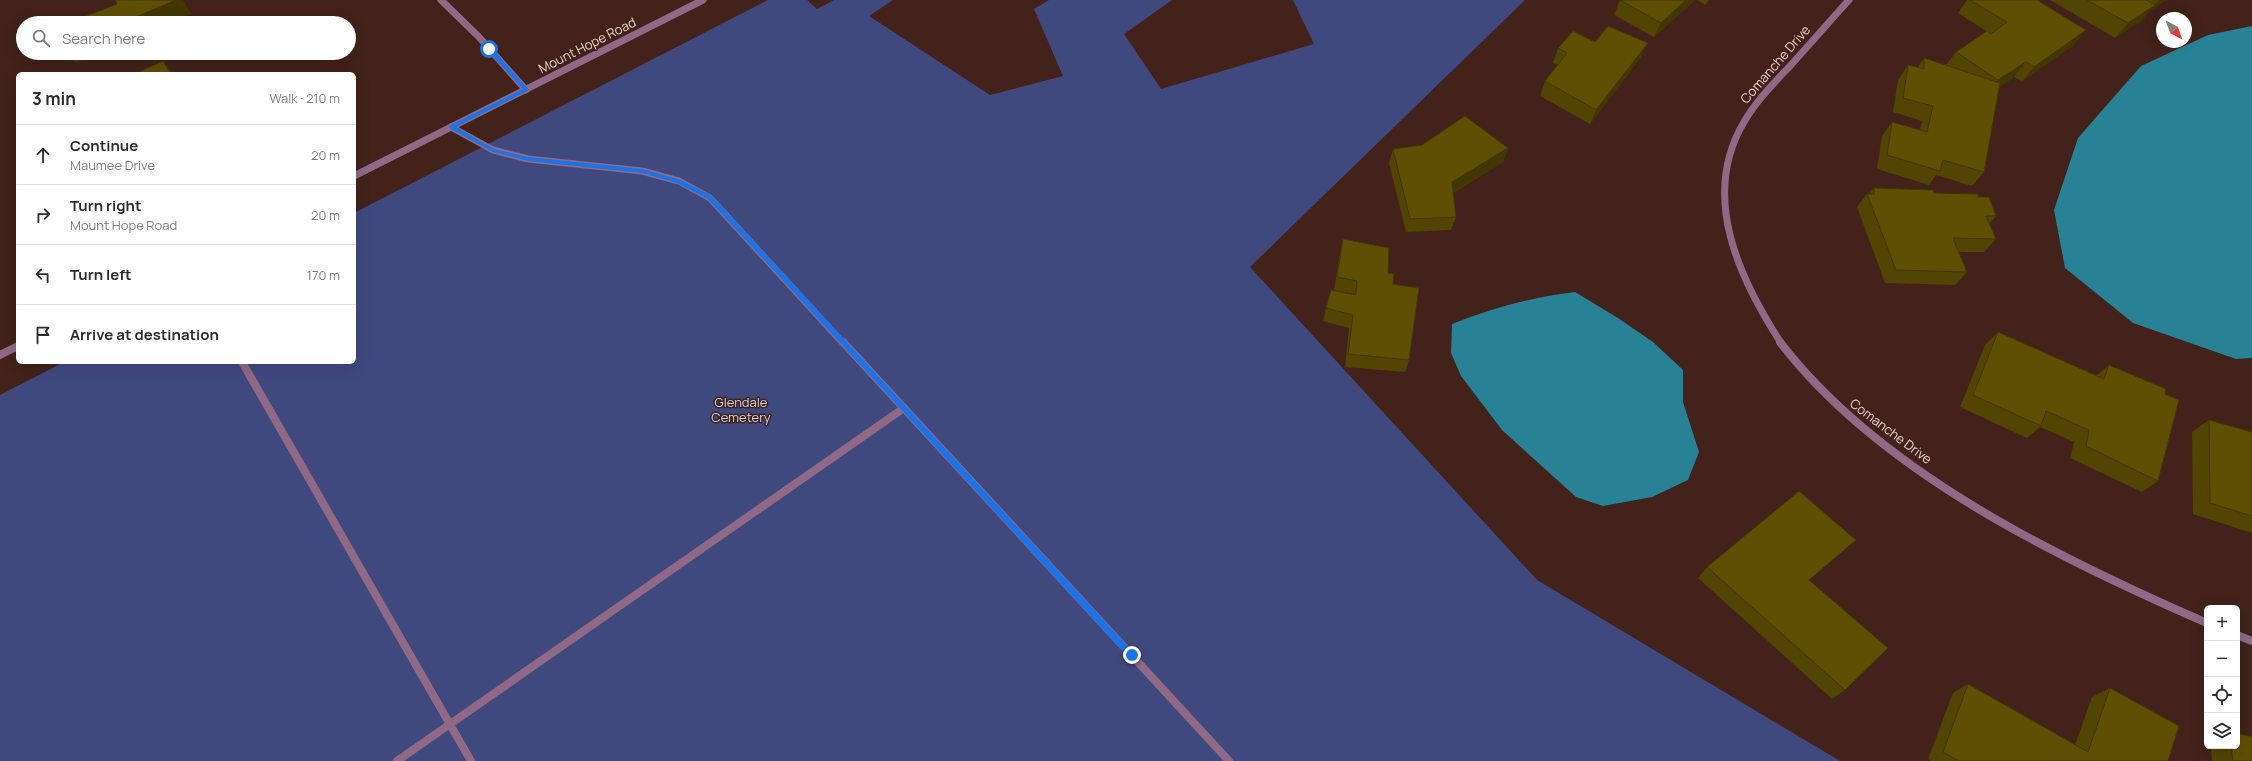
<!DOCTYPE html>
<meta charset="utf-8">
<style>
body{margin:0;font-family:Manrope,sans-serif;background:#f7f7f7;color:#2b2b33}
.controls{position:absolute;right:12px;bottom:12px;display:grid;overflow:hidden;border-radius:6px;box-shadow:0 4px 16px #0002}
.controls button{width:36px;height:36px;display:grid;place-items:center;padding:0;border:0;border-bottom:1px solid #e1e1e2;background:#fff;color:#2b2b33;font:20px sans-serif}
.compass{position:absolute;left:2156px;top:12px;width:36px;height:36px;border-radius:50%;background:#fff;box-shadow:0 4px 16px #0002;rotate:139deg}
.stop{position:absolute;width:12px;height:12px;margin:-9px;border:3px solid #1a73e8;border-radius:50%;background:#fff}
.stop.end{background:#1a73e8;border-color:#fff;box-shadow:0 1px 4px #0008}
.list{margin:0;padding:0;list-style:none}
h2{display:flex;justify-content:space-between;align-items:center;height:52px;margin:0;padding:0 16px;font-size:17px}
h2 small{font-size:13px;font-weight:400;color:#7c7c81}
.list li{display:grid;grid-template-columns:26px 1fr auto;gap:12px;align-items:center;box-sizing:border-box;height:60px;padding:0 16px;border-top:1px solid #e1e1e2}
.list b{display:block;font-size:15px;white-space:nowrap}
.list p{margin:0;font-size:13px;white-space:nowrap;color:#7c7c81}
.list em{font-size:13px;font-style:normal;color:#7c7c81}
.icon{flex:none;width:22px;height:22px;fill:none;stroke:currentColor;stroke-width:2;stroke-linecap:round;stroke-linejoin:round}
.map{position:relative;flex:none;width:2252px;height:761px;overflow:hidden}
.search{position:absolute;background:#fff;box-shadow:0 4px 16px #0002;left:16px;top:16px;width:340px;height:44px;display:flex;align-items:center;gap:10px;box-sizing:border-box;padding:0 14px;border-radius:22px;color:#7c7c81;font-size:15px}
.panel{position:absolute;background:#fff;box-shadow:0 4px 16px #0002;left:16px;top:72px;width:340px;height:292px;border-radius:6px}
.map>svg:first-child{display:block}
.green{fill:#40497e}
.water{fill:#288194}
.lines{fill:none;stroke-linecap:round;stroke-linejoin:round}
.service-far1{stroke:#906986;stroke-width:7}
.service{stroke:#906986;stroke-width:8}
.minor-far1{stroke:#906986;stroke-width:7}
.minor{stroke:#906986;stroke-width:8}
.tertiary-far1{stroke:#906986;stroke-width:7}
.tertiary{stroke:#906986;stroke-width:8}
.wall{fill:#524403}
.shaded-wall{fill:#423703}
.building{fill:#5f4f04;stroke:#423703}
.route{fill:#1a73e8}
.labels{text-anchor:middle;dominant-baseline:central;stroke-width:3;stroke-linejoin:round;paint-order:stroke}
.street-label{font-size:13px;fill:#e7d1cc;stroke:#42221a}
.park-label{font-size:13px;fill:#ced4ed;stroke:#42221a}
</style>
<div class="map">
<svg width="2252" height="761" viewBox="0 0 2252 761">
<rect width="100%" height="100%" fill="#42221a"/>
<!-- green -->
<polygon class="green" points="768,0 807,0 817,9 834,0 893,0 869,16 990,95 1063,76 1034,9 1049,0 1172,0 1124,34 1161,89 1314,44 1293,0 1525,0 1250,267 1537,580 1840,761 0,761 0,395 64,362 354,362 354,213"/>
<!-- water -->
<g class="water">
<polygon points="2252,26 2252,358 2236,359 2133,323 2065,268 2054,210 2078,138 2141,66 2208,35"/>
<path d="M1575,292l43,26 35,24 30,28v32l16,50 -11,28 -36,17 -49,9 -27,-9 -74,-67 -41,-54 -10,-23 1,-29c40,-16 80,-27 123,-32z"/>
</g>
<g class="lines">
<!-- service-far1 -->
<polyline class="service-far1" points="451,127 493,150 528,159 642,171 679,181 710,198 843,343"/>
<!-- service -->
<g class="service">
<polyline points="843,342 1229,761"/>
<polyline points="242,362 471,761"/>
<polyline points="397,761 904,408"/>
</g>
<!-- minor-far1 -->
<g class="minor-far1">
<polyline points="441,0 479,37 526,90"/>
<path d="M1781,343c-42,-65 -81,-147 -37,-221 12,-21 30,-39 46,-56 20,-22 39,-44 59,-66"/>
</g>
<!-- minor -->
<g class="minor">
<path d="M1780,342c99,130 280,217 427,281"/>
<polyline points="2237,635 2252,641"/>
</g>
<!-- tertiary-far1 -->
<polyline class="tertiary-far1" points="354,176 703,0"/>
<!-- tertiary -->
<polyline class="tertiary" points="0,355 18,346"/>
</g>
<!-- wall -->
<g class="wall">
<polygon points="1620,0 1695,0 1654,37 1614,15"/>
<polygon points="1697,0 1710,0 1705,5"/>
<polygon points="1967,0 2037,0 2074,45 2022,81 2014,77 1999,87 1984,172 1972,186 1936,175 1929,185 1877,169 1882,136 1892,122 1920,130 1922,121 1893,112 1898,80 1908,65 1918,67 1924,58 1946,65 1956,52 1991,34 1958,13"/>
<polygon points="2050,0 2166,0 2149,11 2142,20 2115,38"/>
<polygon points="1595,42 1641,57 1590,124 1540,96 1545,81 1558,65 1553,63 1558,48"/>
<polygon points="1508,148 1503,162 1453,193 1456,217 1451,230 1406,232 1389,163 1393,149"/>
<polygon points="1874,188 1978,197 1996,216 1989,224 1996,239 1984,252 1959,252 1967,272 1955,285 1885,283 1857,207 1867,194 1869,194"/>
<polygon points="1343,239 1388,273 1393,284 1409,360 1405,372 1345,367 1349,328 1323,321 1326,308 1354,294 1334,290 1340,253"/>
<polygon points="1998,332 2096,376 2109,365 2165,394 2158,481 2142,492 2070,458 2074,442 2040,427 2027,438 1960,407 1985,345"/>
<polygon points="2209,420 2252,432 2252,533 2193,514 2192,432"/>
<polygon points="1856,540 1809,580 1845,690 1832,699 1698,578 1707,567"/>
<polygon points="1968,684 2075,745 2092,697 2110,688 2168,761 1931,761 1928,759 1953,693"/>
<polygon points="2207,737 2207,746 2237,746 2252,761 2212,761 2211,748 2206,747 2206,738"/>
</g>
<!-- shaded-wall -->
<g class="shaded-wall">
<polygon points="176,0 183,0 191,14 168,23 122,23"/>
<polygon points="1686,0 1695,0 1654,37 1661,23"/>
<polygon points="1708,0 1710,0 1705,5"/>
<polygon points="2159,0 2166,0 2149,11 2142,20 2115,38 2128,23 2154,5"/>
<polygon points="2086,30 2074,45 2022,81 2034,67"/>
<polygon points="1648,43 1641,57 1590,124 1596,110"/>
<polygon points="67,53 98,53 76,63"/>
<polygon points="163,61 174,74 171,74"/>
<polygon points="2026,62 2014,77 1987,94 1998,80"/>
<polygon points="1508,148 1503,162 1447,196 1452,182"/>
</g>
<!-- building -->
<g class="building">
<polygon points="115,0 176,0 122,23 68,23 117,4"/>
<polygon points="1620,0 1686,0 1661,23"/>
<polygon points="1970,0 2037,0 2086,30 2034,67 2026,62 1998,80 1956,52 1987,31 1991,34 2007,22"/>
<polygon points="2087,0 2146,0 2155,5 2128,23"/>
<polygon points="1608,26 1648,43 1596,110 1545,81 1567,53 1558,48 1573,31 1595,42"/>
<polygon points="1924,58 2000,83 1984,172 1943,160 1940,171 1887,155 1892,122 1927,132 1933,106 1903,98 1908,65 1924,69"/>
<polygon points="163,61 171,74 134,74"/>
<polygon points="1465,116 1508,148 1452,182 1456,217 1410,219 1393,149 1422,145"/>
<polygon points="1874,188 1933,190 1934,193 1978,194 1978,197 1989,197 1996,216 1986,216 1996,239 1953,238 1967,272 1896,270 1867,194 1874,194"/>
<polygon points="1343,239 1389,248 1388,273 1394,274 1393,284 1419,288 1409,360 1348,354 1353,315 1326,308 1331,290 1356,295 1357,281 1337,277"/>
<polygon points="1998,332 2104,379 2109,365 2166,389 2165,394 2179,400 2158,481 2086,446 2089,430 2046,411 2041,426 1973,395"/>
<polygon points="2209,420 2252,432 2252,516 2210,503"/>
<polygon points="1799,491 1856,540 1809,580 1888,648 1845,690 1707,567"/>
<polygon points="1968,684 2088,752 2110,688 2179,726 2168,761 1959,761 1943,752"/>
<polygon points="2237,733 2252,737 2252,761 2233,761 2231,746 2237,746"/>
</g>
<!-- route -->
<polygon class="route" points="487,47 491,47 529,90 456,127 494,149 528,157 642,169 681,180 712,196 1134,653 1134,658 1129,658 708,199 677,183 642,173 528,161 493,152 449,128 449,126 523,89 487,50"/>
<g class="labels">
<!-- street labels -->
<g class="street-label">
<text transform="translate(587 45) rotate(-27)">Mount Hope Road</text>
<text transform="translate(1775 64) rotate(-49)">Comanche Drive</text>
<text transform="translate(1891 431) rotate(37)">Comanche Drive</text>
</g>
<!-- park labels -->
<g class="park-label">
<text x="741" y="402">Glendale<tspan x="741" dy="15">Cemetery</tspan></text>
</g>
</g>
</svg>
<div class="controls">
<button>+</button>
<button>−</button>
<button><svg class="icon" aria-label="locate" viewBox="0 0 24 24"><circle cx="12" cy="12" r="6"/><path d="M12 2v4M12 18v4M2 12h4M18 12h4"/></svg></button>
<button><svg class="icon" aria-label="layers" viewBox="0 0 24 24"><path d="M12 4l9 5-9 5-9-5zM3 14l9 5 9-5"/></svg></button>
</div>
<svg class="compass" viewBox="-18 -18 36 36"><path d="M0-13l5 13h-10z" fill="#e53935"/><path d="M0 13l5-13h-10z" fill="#7c7c81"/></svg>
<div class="stop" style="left:489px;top:49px"></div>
<div class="stop end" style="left:1132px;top:655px"></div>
<div class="search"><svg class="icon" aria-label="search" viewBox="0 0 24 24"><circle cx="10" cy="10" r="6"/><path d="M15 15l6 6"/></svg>Search here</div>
<section class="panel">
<h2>3 min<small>Walk · 210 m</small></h2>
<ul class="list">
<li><svg class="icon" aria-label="ahead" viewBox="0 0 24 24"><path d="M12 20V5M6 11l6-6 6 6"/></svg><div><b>Continue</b><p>Maumee Drive</p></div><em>20 m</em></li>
<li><svg class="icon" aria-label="right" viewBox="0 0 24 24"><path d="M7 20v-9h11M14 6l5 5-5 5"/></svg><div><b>Turn right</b><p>Mount Hope Road</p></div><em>20 m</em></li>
<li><svg class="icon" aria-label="left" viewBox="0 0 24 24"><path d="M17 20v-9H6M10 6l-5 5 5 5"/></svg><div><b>Turn left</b></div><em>170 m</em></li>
<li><svg class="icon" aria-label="arrive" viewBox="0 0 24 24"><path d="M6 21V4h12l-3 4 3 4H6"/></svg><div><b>Arrive at destination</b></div></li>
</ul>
</section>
</div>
